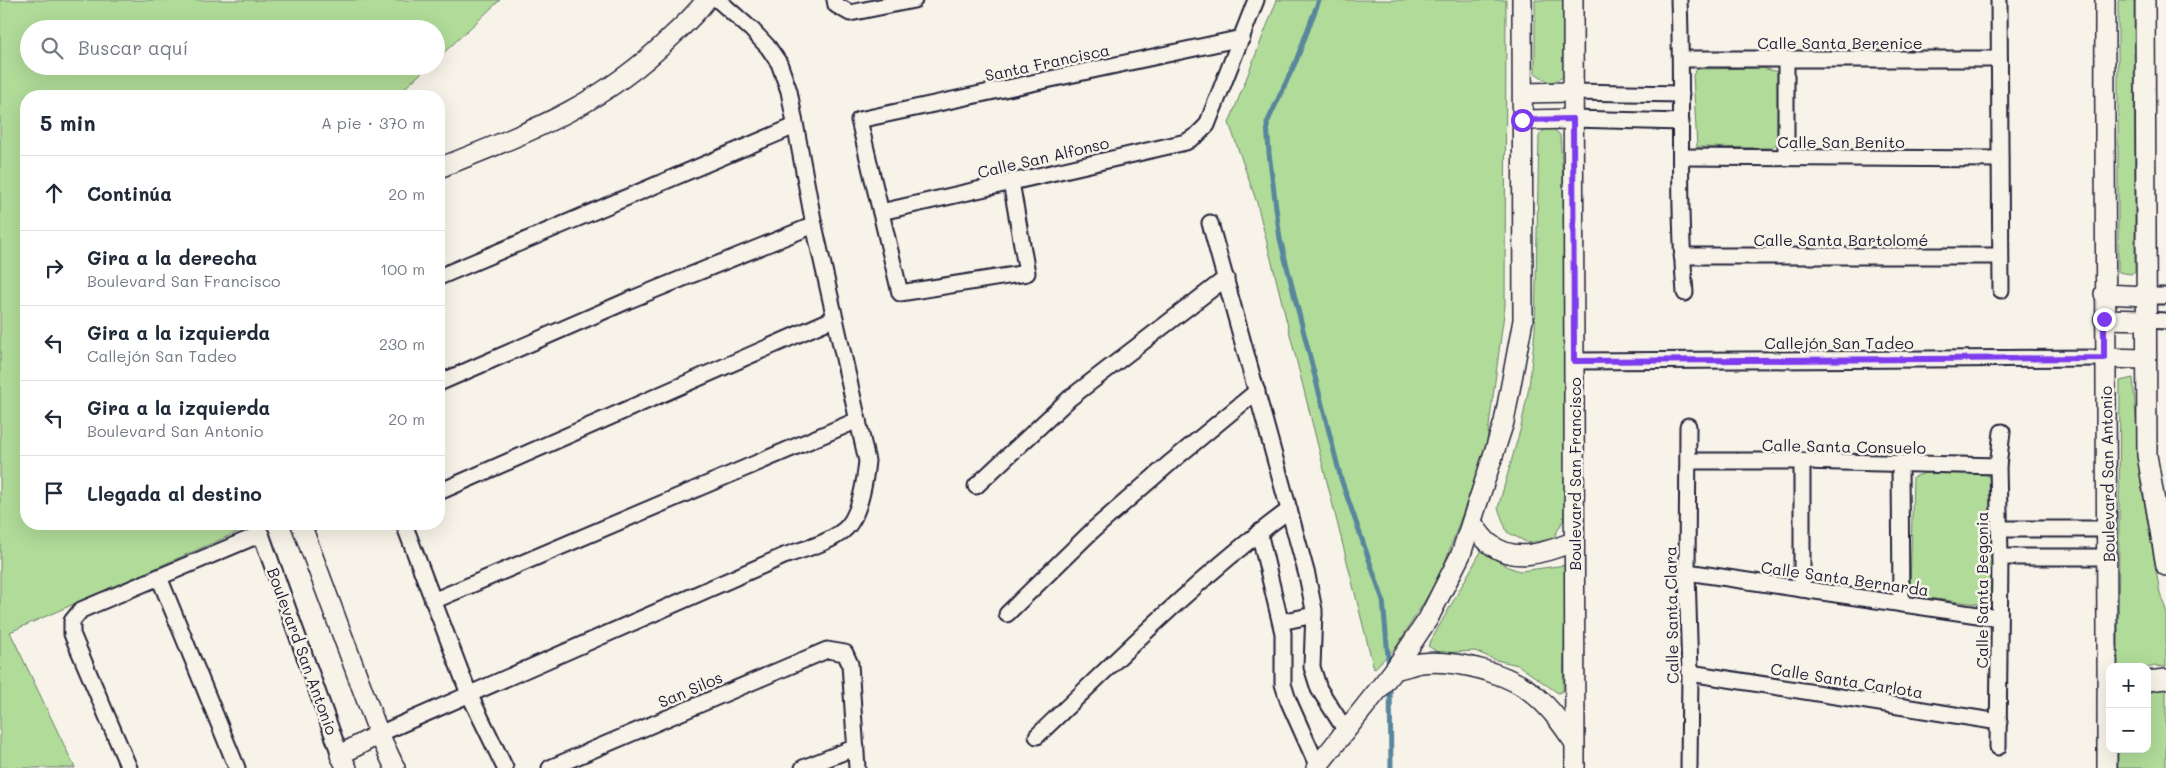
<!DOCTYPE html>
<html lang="es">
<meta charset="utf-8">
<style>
body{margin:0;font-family:Mali,sans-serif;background:#f6f6f7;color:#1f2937}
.controls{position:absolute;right:15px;bottom:15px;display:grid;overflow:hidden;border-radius:10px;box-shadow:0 5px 20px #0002}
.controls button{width:45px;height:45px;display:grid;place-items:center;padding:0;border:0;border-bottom:1px solid #e0e1e3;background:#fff;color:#1f2937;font:25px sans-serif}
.stop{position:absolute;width:15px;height:15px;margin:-11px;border:4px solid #7c3aed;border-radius:50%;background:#fff}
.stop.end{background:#7c3aed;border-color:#fff;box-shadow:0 1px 5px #0008}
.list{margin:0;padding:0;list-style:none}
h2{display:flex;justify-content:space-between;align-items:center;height:65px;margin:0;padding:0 20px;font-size:21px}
h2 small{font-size:16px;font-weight:400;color:#747a83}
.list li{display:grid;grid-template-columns:32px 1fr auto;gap:15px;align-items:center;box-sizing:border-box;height:75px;padding:0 20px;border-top:1px solid #e0e1e3}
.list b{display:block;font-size:19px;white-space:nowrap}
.list p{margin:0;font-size:16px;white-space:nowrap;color:#747a83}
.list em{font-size:16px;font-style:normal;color:#747a83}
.icon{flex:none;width:28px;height:28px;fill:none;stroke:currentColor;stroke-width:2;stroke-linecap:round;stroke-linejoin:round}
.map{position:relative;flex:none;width:2166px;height:768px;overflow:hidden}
.search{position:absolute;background:#fff;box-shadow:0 5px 20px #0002;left:20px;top:20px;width:425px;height:55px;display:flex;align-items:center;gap:12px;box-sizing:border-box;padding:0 18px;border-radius:28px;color:#747a83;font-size:19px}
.panel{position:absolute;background:#fff;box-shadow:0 5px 20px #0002;left:20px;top:90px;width:425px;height:440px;border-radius:20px}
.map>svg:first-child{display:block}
.green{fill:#b0db98;stroke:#697e6a}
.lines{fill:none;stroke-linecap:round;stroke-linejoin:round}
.stream{stroke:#59869d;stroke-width:5}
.minor-casing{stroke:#22223b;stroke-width:19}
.tertiary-casing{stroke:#22223b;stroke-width:22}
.minor{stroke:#f7f3e8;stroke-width:15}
.tertiary{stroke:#f7f3e8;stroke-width:19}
.route{stroke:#7c3aed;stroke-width:6}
.labels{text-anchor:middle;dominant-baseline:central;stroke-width:5;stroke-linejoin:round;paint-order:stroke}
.street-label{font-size:16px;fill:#22223b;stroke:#f7f3e8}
</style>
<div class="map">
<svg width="2166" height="768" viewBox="0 0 2166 768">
<rect width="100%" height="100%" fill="#f7f3e8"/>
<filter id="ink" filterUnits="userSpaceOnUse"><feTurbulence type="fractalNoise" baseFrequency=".02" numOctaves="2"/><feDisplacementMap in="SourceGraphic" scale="10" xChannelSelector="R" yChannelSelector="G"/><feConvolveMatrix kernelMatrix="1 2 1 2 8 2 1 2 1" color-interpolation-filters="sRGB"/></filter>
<g filter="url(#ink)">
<!-- green -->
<g class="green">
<polygon points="0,0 500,0 436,60 436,29 29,29 29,66 429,66 396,96 26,96 26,524 238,524 240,531 10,632 75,768 0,768"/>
<polygon points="1277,0 1506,0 1505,306 1486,449 1440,576 1397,646 1374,669 1257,203 1229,123"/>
<polygon points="1535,0 1565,0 1566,76 1550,83 1535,73"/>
<polygon points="2118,0 2134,0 2135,271 2131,274 2118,272"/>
<polygon points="1762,68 1779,72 1781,139 1772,148 1697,147 1693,75 1697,69"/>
<path d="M1549,125l11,10c10,128 7,256 4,384l-11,20 -25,4 -21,-11 -9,-24 23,-81 8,-40 6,-57 4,-194z"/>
<polygon points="2133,378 2141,484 2160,593 2166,610 2166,667 2155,666 2147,668 2147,667 2118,667 2120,381"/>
<polygon points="1936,470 1983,473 1991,478 1993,598 1987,605 1926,598 1910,591 1913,477"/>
<polygon points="1483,548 1508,567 1520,571 1566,565 1563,691 1558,693 1518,665 1496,660 1475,651 1439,653 1428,646"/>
<polygon points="2162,688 2166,689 2166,768 2118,768 2118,749 2147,749 2147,694"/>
</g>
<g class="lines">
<!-- stream -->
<g class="stream">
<polyline points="1319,0 1296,61 1267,123 1269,153 1280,239 1341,479 1383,600 1389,668"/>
<polyline points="1390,684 1391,768"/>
</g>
<defs>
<g id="minor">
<polyline points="835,0 836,5 850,13 914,0"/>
<path d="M1679,0c4,98 -2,196 6,293"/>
<polyline points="1999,0 2001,290"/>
<polyline points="1681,59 1999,59"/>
<polyline points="1786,59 1786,158"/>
<polyline points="1573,92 1681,94"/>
<polyline points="1573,119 1681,122"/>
<polyline points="1681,157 2000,159"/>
<polyline points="1011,182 1027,273 900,293 859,120 1242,38"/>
<polyline points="881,212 1186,142 1197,135 1207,125 1256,0"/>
<polyline points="1210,223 1307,575 1314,610 1312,667 1319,689 1346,731"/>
<polyline points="1682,256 2000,256"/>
<polyline points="439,277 795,126"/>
<polyline points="2146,296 2166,296"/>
<polyline points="2145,320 2166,321"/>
<polyline points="1574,361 2104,358"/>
<polyline points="439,383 627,301 814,225"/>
<polyline points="1688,426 1687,572 1690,673 1689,768"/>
<polyline points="1689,461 1802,461 1998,466"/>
<polyline points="1900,464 1901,604"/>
<polyline points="976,486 1070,398 1226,278"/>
<polyline points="439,492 835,318"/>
<polyline points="404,524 469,694 505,768"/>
<polyline points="2000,529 2107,529"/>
<polyline points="1259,532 1283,633 1283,684 1288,700 1318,767"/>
<polyline points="2000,557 2108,557"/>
<polyline points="1687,572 1998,618"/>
<polyline points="159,577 237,768"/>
<polyline points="1802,589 1802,461"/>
<polyline points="433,601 858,420"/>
<polyline points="1007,614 1093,530 1171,462 1257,391"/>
<polyline points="1281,622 1314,615"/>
<polyline points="1690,673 1999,722"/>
<path d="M379,734l405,-178c19,-7 44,-12 60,-26 16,-13 21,-50 23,-69l-53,-236 -25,-134 -10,-28 -11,-16 -16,-17 -34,-30"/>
<path d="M1037,736c82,-78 161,-159 252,-226"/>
<polyline points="1998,747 2000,557 1998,466 2002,432"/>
<polyline points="129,768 72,634 72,621 81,610 261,534 340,755"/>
<polyline points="550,768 827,650 845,653 850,664 857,768"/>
<polyline points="803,768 856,747"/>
</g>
<g id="tertiary">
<polyline points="1573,0 1575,768"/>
<path d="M2105,0c-1,256 3,512 2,768"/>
<polyline points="2145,0 2147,455 2166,566"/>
<polyline points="1523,93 1573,92"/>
<polyline points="1523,120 1573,119"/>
<path d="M439,168c88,-35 164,-63 233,-132 12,-11 24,-22 34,-36"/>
<polyline points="2104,294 2146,296"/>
<polyline points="2104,319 2145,320"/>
<polyline points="2104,358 2146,359"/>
<path d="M1472,523c6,7 11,16 18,21 25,20 56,8 83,-2"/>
<polyline points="301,524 379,734 395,768"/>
<path d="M1394,670c9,-2 18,-5 27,-7 34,-4 90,10 116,34 15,13 26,29 37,45"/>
<polyline points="2147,681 2166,679"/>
<polyline points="347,768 340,755 379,734"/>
<polyline points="1316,768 1394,670 1428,619 1461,554 1504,422 1523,320 1522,0"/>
</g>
</defs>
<!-- minor casing -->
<use href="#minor" class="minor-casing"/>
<!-- tertiary casing -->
<use href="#tertiary" class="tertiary-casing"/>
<!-- minor -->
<use href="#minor" class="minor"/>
<!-- tertiary -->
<use href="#tertiary" class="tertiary"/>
</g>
</g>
<g class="lines" filter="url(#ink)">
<!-- route -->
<polyline class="route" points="1522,120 1573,119 1574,361 2104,358 2104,319"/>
</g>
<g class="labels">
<!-- street labels -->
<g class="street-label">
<text x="1840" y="42">Calle Santa Berenice</text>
<text transform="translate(1047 62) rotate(-12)">Santa Francisca</text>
<text x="1841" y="141">Calle San Benito</text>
<text transform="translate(1043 157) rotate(-13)">Calle San Alfonso</text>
<text x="1841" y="239">Calle Santa Bartolomé</text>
<text x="1839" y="342">Callejón San Tadeo</text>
<text transform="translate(1844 446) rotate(1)">Calle Santa Consuelo</text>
<text transform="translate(1574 474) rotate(-90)">Boulevard San Francisco</text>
<text transform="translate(2107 474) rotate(-91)">Boulevard San Antonio</text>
<text transform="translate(1845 578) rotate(8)">Calle Santa Bernarda</text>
<text transform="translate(1981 590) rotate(-90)">Calle Santa Begonia</text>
<text transform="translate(1671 615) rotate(-91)">Calle Santa Clara</text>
<text transform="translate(303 651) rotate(70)">Boulevard San Antonio</text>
<text transform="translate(1847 680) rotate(9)">Calle Santa Carlota</text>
<text transform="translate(690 689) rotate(-23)">San Silos</text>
</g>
</g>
</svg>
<div class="controls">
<button>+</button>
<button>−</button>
</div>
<div class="stop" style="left:1522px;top:120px"></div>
<div class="stop end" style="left:2104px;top:319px"></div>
<div class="search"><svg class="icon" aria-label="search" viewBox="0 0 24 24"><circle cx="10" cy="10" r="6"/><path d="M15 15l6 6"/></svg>Buscar aquí</div>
<section class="panel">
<h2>5 min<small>A pie · 370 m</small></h2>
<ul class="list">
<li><svg class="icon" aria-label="ahead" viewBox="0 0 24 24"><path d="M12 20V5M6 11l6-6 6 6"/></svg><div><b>Continúa</b></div><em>20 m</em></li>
<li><svg class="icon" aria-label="right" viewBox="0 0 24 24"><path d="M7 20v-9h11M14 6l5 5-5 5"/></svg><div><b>Gira a la derecha</b><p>Boulevard San Francisco</p></div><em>100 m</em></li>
<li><svg class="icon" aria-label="left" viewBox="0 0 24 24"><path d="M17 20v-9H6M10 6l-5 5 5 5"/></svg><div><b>Gira a la izquierda</b><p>Callejón San Tadeo</p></div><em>230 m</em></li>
<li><svg class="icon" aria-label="left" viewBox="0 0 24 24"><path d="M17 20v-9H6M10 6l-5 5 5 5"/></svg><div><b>Gira a la izquierda</b><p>Boulevard San Antonio</p></div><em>20 m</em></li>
<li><svg class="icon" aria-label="arrive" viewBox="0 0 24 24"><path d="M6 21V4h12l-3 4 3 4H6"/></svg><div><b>Llegada al destino</b></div></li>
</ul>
</section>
</div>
